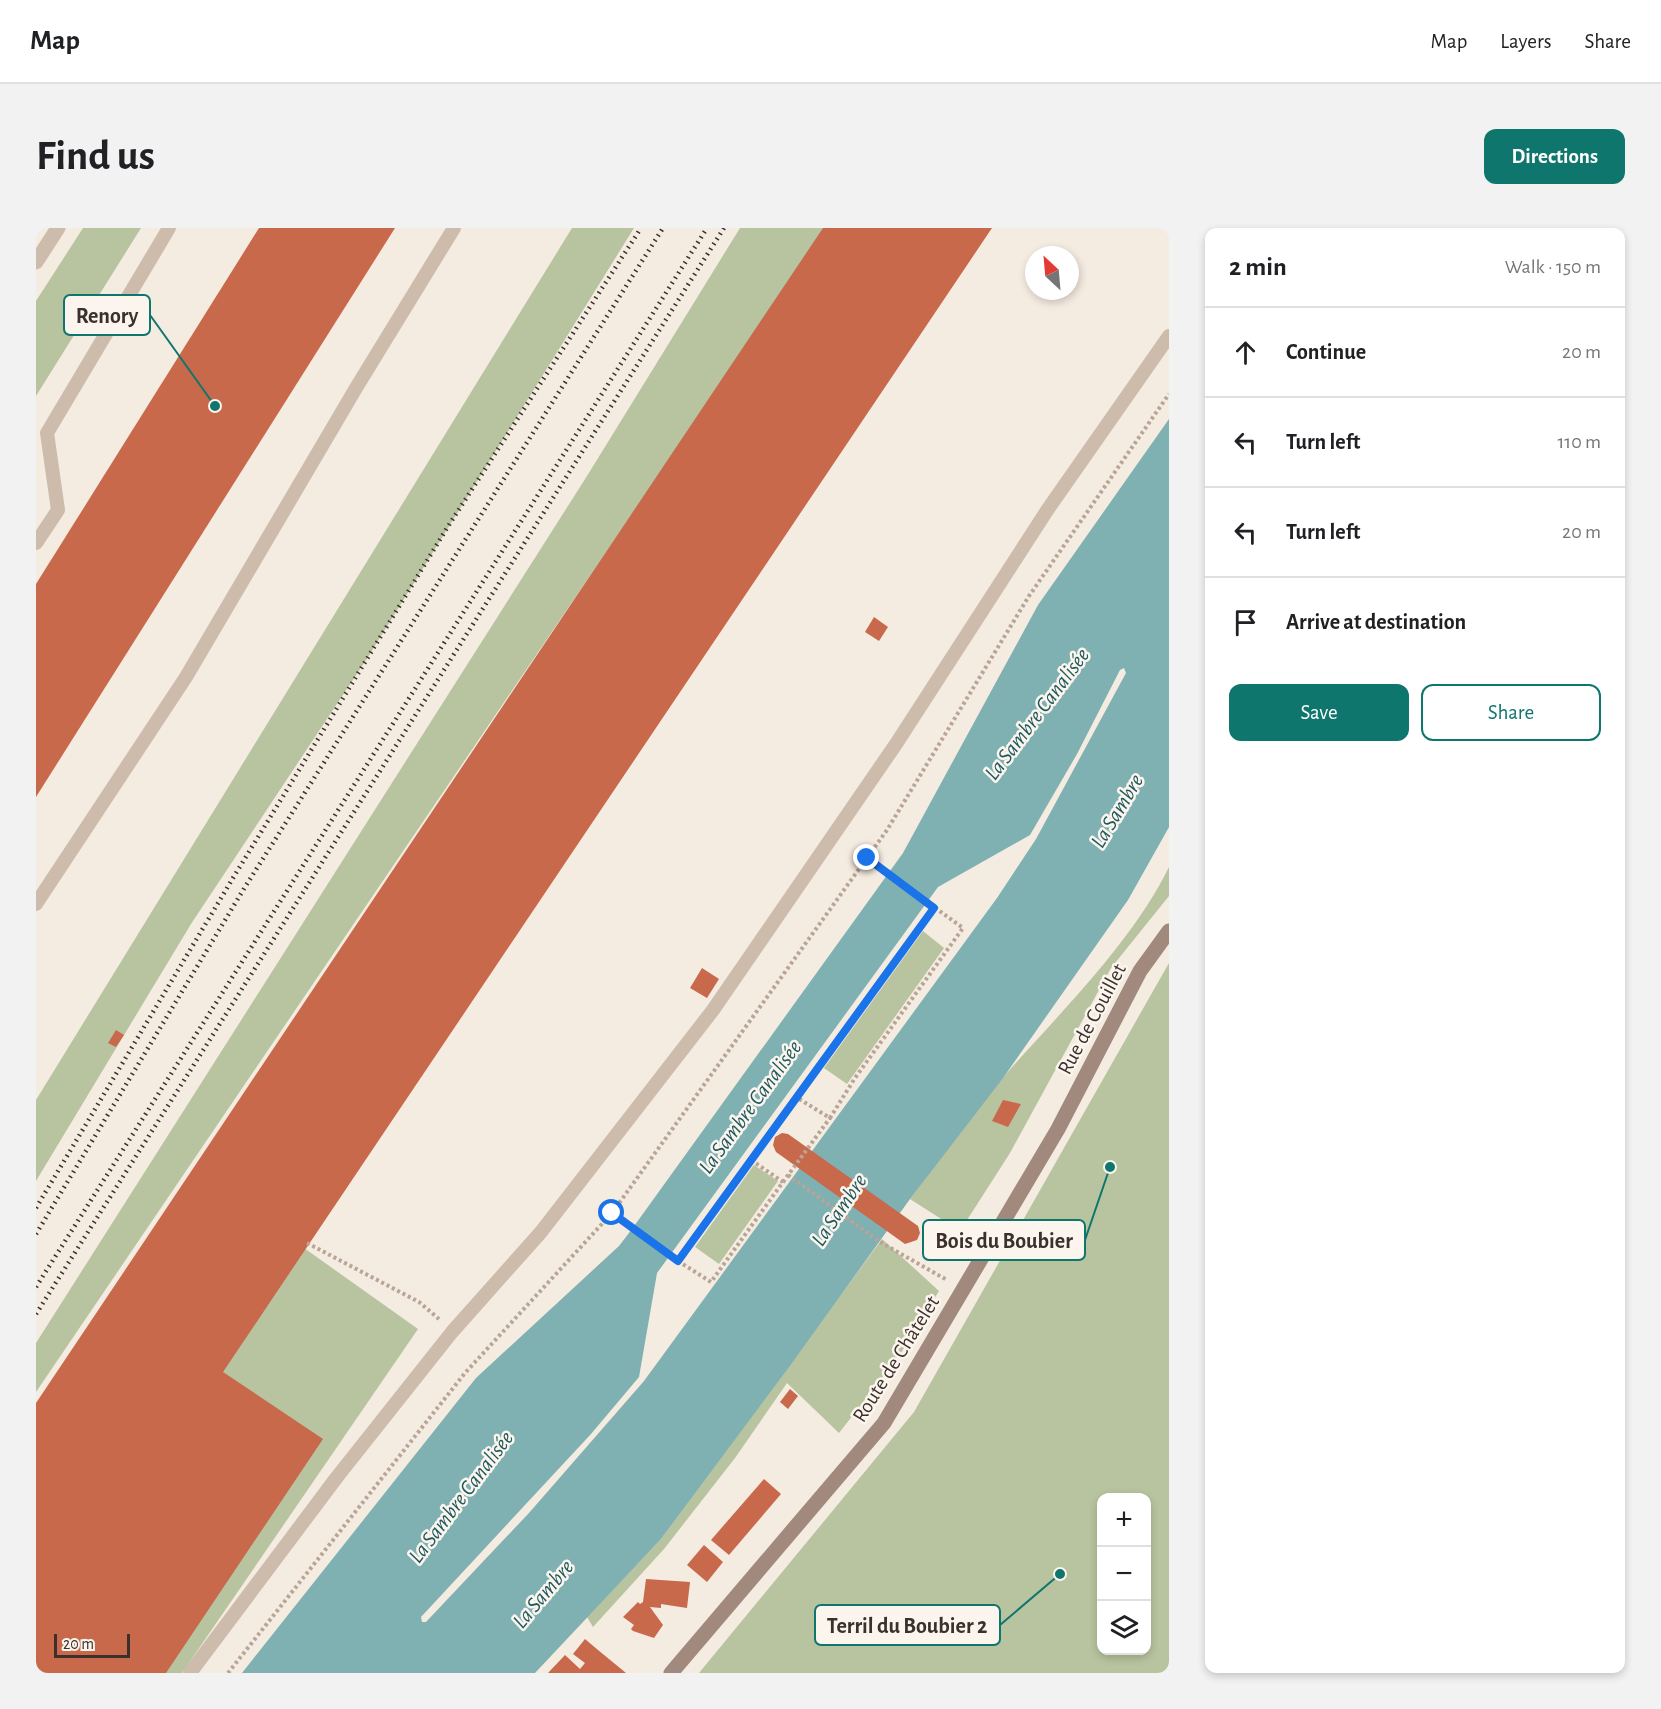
<!DOCTYPE html>
<meta charset="utf-8">
<style>
body{margin:0;font-family:"Alegreya Sans",sans-serif;background:#f2f2f2;color:#202124}
.controls{position:absolute;right:18px;bottom:18px;display:grid;overflow:hidden;border-radius:12px;box-shadow:0 3px 9px #0003}
.controls button{width:54px;height:54px;display:grid;place-items:center;padding:0;border:0;border-bottom:2px solid #e0e0e0;background:#fff;color:#202124;font:30px sans-serif}
.compass{position:absolute;left:989px;top:18px;width:54px;height:54px;border-radius:50%;background:#fff;box-shadow:0 3px 9px #0003;rotate:334deg}
.scale{position:absolute;left:18px;bottom:15px;width:76px;box-sizing:border-box;padding-left:6px;border:3px solid #3b302b;border-top:0;font-size:16px;line-height:21px;white-space:nowrap;color:#3b302b;-webkit-text-stroke:4px #fbf5ee;paint-order:stroke}
.stop{position:absolute;width:18px;height:18px;margin:-14px;border:4px solid #1a73e8;border-radius:50%;background:#fff}
.stop.end{background:#1a73e8;border-color:#fff;box-shadow:0 2px 6px #0008}
.list{margin:0;padding:0;list-style:none}
h2{display:flex;justify-content:space-between;align-items:center;height:78px;margin:0;padding:0 24px;font-size:26px}
h2 small{font-size:20px;font-weight:400;color:#757577}
.list li{display:grid;grid-template-columns:39px 1fr auto;gap:18px;align-items:center;box-sizing:border-box;height:90px;padding:0 24px;border-top:2px solid #e0e0e0}
.list b{display:block;font-size:22px;white-space:nowrap}
.list em{font-size:20px;font-style:normal;color:#757577}
.actions{display:flex;gap:12px;padding:18px 24px}
.actions a{flex:1;padding:14px 0;border:2px solid #0f766e;border-radius:12px;text-align:center;font-size:21px;color:#0f766e}
.actions .main{background:#0f766e;color:#fff}
.icon{flex:none;width:33px;height:33px;fill:none;stroke:currentColor;stroke-width:2;stroke-linecap:round;stroke-linejoin:round}
.map{position:relative;flex:none;width:1133px;height:1445px;overflow:hidden;border-radius:12px}
header{display:flex;align-items:center;gap:36px;box-sizing:border-box;height:84px;padding:0 30px;background:#fff;border-bottom:2px solid #e0e0e0}
header strong{font-size:28px}
nav{display:flex;gap:33px;margin-inline-start:auto;font-size:21px}
.intro{display:flex;align-items:center;justify-content:space-between;box-sizing:border-box;height:144px;padding:0 36px}
h1{margin:0;font-size:42px}
.button{padding:15px 27px;border-radius:12px;background:#0f766e;color:#fff;font-size:21px;font-weight:700}
main{display:flex;gap:36px;padding:0 36px}
aside{flex:1;background:#fff;border-radius:12px;box-shadow:0 3px 9px #0003}
.map>svg:first-child{display:block}
.green{fill:#b8c4a0;fill-rule:evenodd}
.water{fill:#7fb0b2;fill-rule:evenodd}
.building{fill:#c8694b}
.lines{fill:none;stroke-linecap:round;stroke-linejoin:round}
.path{stroke:#b9a596;stroke-width:4;stroke-dasharray:3 3;stroke-linecap:butt}
.service{stroke:#cdbbac;stroke-width:14}
.tertiary{stroke:#cdbbac;stroke-width:15}
.secondary{stroke:#a18a7d;stroke-width:15}
.rail{stroke:#3b302b;stroke-width:4.5;stroke-dasharray:1.5 4.5;stroke-linecap:butt}
.route{stroke:#1a73e8;stroke-width:8}
.labels{text-anchor:middle;dominant-baseline:central;stroke-width:5;stroke-linejoin:round;paint-order:stroke}
.street-label{font-size:21px;fill:#3b302b;stroke:#fbf5ee}
.water-label{font-size:22px;font-style:italic;fill:#1f5a5e;stroke:#fbf5ee}
.leader{fill:none;stroke:#0f766e;stroke-width:2}
.callout-dot{fill:#0f766e;stroke:#fbf5ee;stroke-width:2}
.callout{fill:#fbf5ee;stroke:#0f766e;stroke-width:2}
.callout-label{font-size:22px;text-anchor:middle;font-weight:bold;fill:#3b302b}
</style>
<header>
<strong>Map</strong>
<nav><a>Map</a><a>Layers</a><a>Share</a></nav>
</header>
<div class="intro"><h1>Find us</h1><a class="button">Directions</a></div>
<main>
<div class="map">
<svg width="1133" height="1445" viewBox="0 0 1133 1445">
<rect width="100%" height="100%" fill="#f4ebe1"/>
<!-- green -->
<g class="green">
<polygon points="47,0 105,0 0,168 0,73"/>
<polygon points="536,0 598,0 332,429 155,696 0,953 0,872"/>
<polygon points="704,0 790,0 0,1164 0,1115 551,248"/>
<path d="M1133,639v29l-58,72 -101,185 -50,78 -50,-32c31,-41 61,-85 95,-124 55,-62 128,-134 164,-208z"/>
<polygon points="887,703 908,720 811,856 788,840"/>
<path d="M1133,735v710h-470l215,-261zM1066,1270h44v152h-44z"/>
<polygon points="718,937 742,953 683,1036 659,1019"/>
<polygon points="846,1011 903,1063 863,1128 803,1205 751,1155 699,1230 628,1321 557,1399 551,1389 625,1311"/>
<polygon points="268,1020 382,1101 146,1445 123,1445 179,1151"/>
</g>
<!-- water -->
<path class="water" d="M1133,191v408l-41,73 -125,178 -93,121 -118,164 -131,176 -126,134h-293l234,-295 143,-132 13,-17 271,-376 135,-248zM1088,440l2,5 -90,166 -39,59 -353,483 -115,132 -103,109h-4l-1,-5 170,-183 48,-57 18,-104 281,-386 92,-52 47,-81 43,-84z"/>
<!-- building -->
<g class="building">
<polygon points="223,0 359,0 0,569 0,356"/>
<polygon points="787,0 956,0 187,1144 287,1211 130,1445 0,1445 0,1175"/>
<polygon points="838,389 852,399 843,413 829,404"/>
<polygon points="666,740 683,751 671,770 654,760"/>
<polygon points="80,802 88,807 80,819 72,815"/>
<polygon points="967,872 985,876 972,899 956,893"/>
<polygon points="746,905 752,906 882,998 884,1005 881,1012 869,1016 740,924 737,917 739,909"/>
<polygon points="754,1161 762,1168 752,1181 744,1174"/>
<polygon points="728,1251 745,1266 693,1327 675,1312"/>
<polygon points="668,1317 687,1334 671,1354 651,1337"/>
<polygon points="610,1351 654,1354 651,1380 625,1376 625,1380 614,1379 627,1397 618,1410 597,1403 595,1401 598,1397 587,1389 602,1374 604,1376 607,1374"/>
<polygon points="549,1411 562,1422 590,1445 512,1445 529,1427 544,1441 549,1435 537,1426"/>
</g>
<g class="lines">
<!-- path -->
<g class="path">
<polyline points="831,630 927,700 819,850 794,890 760,869 898,680"/>
<polyline points="752,947 844,1014 911,1052"/>
<polyline points="747,954 794,890"/>
<polyline points="576,985 642,1033 760,869"/>
<polyline points="271,1015 383,1074 403,1091"/>
<polyline points="642,1033 675,1054 747,954 715,932"/>
<polyline points="192,1445 429,1145 576,985 851,602 993,368 1133,166"/>
</g>
<!-- service -->
<g class="service">
<polyline points="0,315 22,282 11,205 133,0"/>
<polyline points="0,676 150,449 320,160 418,0"/>
<polyline points="154,1445 301,1249 416,1104 505,1004 677,782 860,516 1012,281 1133,108"/>
</g>
<!-- tertiary -->
<polyline class="tertiary" points="0,34 22,0"/>
<!-- secondary -->
<polyline class="secondary" points="635,1445 848,1195 1022,901 1104,743 1133,703"/>
<!-- rail -->
<g class="rail">
<polyline points="0,980 197,650 411,300 605,0"/>
<polyline points="0,1006 209,659 627,0"/>
<polyline points="0,1059 671,0"/>
<polyline points="0,1086 688,0"/>
</g>
</g>
<g class="lines">
<!-- route -->
<polyline class="route" points="576,985 642,1033 898,680 831,630"/>
</g>
<g class="labels">
<!-- street labels -->
<g class="street-label">
<text transform="translate(1056 791) rotate(-62)">Rue de Couillet</text>
<text transform="translate(860 1131) rotate(-58)">Route de Châtelet</text>
</g>
<!-- water labels -->
<g class="water-label">
<text transform="translate(1001 486) rotate(-53)">La Sambre Canalisée</text>
<text transform="translate(1081 583) rotate(-59)">La Sambre</text>
<text transform="translate(714 879) rotate(-54)">La Sambre Canalisée</text>
<text transform="translate(803 982) rotate(-56)">La Sambre</text>
<text transform="translate(425 1269) rotate(-53)">La Sambre Canalisée</text>
<text transform="translate(507 1366) rotate(-50)">La Sambre</text>
</g>
</g>
<!-- callouts -->
<path class="leader" d="M179 178L114 87M1074 939L1049 1012M1024 1346L964 1397"/>
<g class="callout-dot">
<circle cx="179" cy="178" r="6"/>
<circle cx="1074" cy="939" r="6"/>
<circle cx="1024" cy="1346" r="6"/>
</g>
<g class="callout">
<rect x="28" y="67" width="86" height="40" rx="6"/>
<rect x="887" y="992" width="162" height="40" rx="6"/>
<rect x="779" y="1377" width="185" height="40" rx="6"/>
</g>
<g class="callout-label">
<text x="71" y="95">Renory</text>
<text x="968" y="1020">Bois du Boubier</text>
<text x="871" y="1405">Terril du Boubier 2</text>
</g>
</svg>
<div class="controls">
<button>+</button>
<button>−</button>
<button><svg class="icon" aria-label="layers" viewBox="0 0 24 24"><path d="M12 4l9 5-9 5-9-5zM3 14l9 5 9-5"/></svg></button>
</div>
<svg class="compass" viewBox="-18 -18 36 36"><path d="M0-13l5 13h-10z" fill="#e53935"/><path d="M0 13l5-13h-10z" fill="#757577"/></svg>
<div class="scale">20 m</div>
<div class="stop" style="left:576px;top:985px"></div>
<div class="stop end" style="left:831px;top:630px"></div>
</div>
<aside>
<h2>2 min<small>Walk · 150 m</small></h2>
<ul class="list">
<li><svg class="icon" aria-label="ahead" viewBox="0 0 24 24"><path d="M12 20V5M6 11l6-6 6 6"/></svg><div><b>Continue</b></div><em>20 m</em></li>
<li><svg class="icon" aria-label="left" viewBox="0 0 24 24"><path d="M17 20v-9H6M10 6l-5 5 5 5"/></svg><div><b>Turn left</b></div><em>110 m</em></li>
<li><svg class="icon" aria-label="left" viewBox="0 0 24 24"><path d="M17 20v-9H6M10 6l-5 5 5 5"/></svg><div><b>Turn left</b></div><em>20 m</em></li>
<li><svg class="icon" aria-label="arrive" viewBox="0 0 24 24"><path d="M6 21V4h12l-3 4 3 4H6"/></svg><div><b>Arrive at destination</b></div></li>
</ul>
<div class="actions"><a class="main">Save</a><a>Share</a></div>
</aside>
</main>
